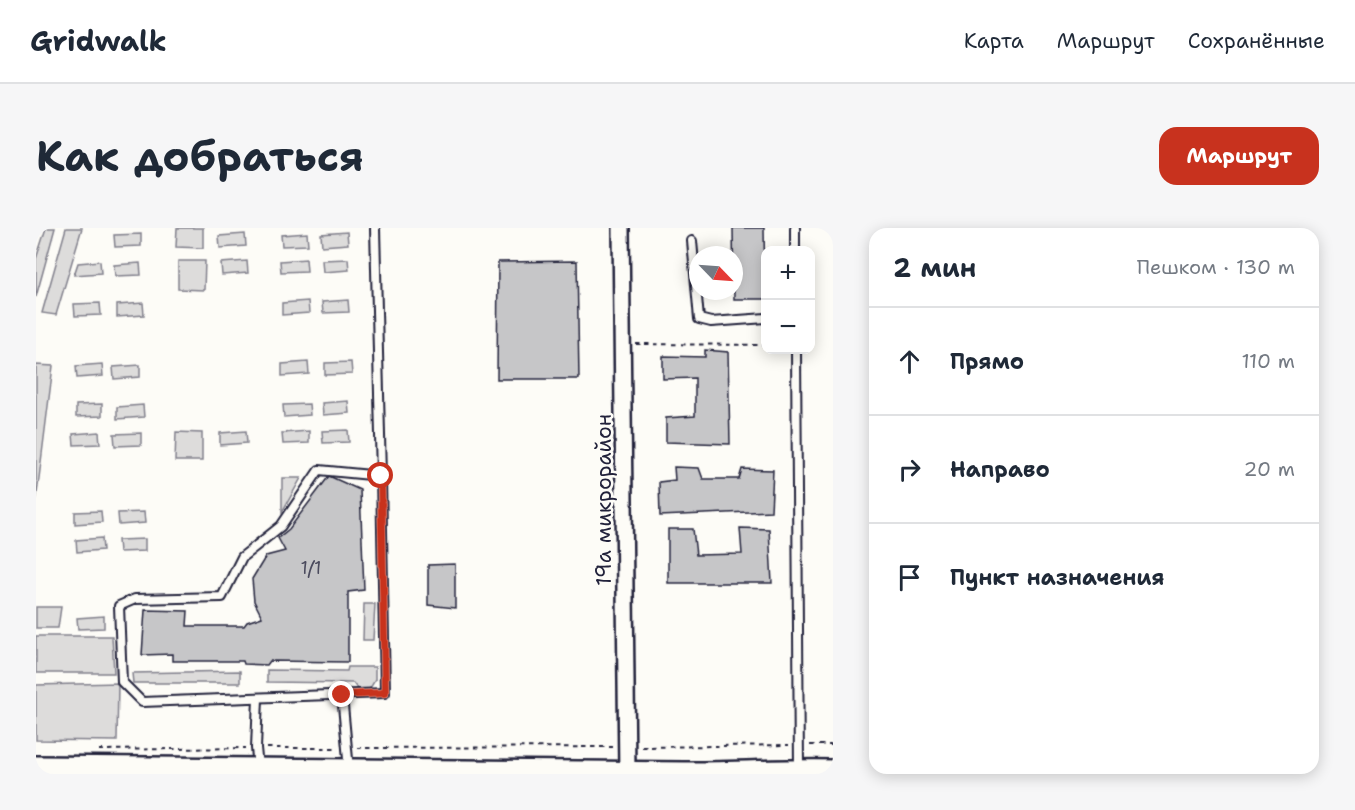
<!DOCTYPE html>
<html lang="ru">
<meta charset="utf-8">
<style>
body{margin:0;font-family:"Shantell Sans",sans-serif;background:#f6f6f7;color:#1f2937}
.controls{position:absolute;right:18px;top:18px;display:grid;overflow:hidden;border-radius:12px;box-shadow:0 3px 15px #0003}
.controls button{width:54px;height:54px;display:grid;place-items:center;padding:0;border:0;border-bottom:2px solid #e0e1e3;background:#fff;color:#1f2937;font:30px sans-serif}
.compass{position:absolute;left:653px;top:18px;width:54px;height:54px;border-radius:50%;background:#fff;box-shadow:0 3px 15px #0003;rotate:115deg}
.stop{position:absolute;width:18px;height:18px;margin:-14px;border:4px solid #c8321e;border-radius:50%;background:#fff}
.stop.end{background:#c8321e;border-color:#fff;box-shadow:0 2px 6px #0008}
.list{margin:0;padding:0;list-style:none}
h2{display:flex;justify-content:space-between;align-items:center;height:78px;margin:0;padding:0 24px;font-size:26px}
h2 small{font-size:20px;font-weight:400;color:#747a83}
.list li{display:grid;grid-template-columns:39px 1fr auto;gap:18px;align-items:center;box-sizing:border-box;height:108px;padding:0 24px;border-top:2px solid #e0e1e3}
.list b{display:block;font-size:22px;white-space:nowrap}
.list em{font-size:20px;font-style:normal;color:#747a83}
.icon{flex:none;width:33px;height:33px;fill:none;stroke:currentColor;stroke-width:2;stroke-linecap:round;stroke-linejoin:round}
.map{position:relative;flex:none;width:797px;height:546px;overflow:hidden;border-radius:18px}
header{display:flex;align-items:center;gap:36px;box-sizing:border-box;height:84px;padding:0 30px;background:#fff;border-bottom:2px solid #e0e1e3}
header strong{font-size:28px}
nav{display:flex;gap:33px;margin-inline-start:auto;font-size:21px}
.intro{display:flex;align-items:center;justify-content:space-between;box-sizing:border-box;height:144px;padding:0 36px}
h1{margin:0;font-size:42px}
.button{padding:15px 27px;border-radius:18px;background:#c8321e;color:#fff;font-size:21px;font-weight:700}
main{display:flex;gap:36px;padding:0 36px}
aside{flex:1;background:#fff;border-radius:18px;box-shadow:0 3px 15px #0003}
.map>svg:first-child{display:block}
.green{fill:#dddcdb;stroke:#807f8b;stroke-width:1.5}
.building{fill:#c6c6c8;stroke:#22223b;stroke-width:1.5}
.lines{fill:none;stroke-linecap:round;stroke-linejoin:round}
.lane-casing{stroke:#22223b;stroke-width:12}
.street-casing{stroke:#22223b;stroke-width:20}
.secondary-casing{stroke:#22223b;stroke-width:26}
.path{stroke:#22223b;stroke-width:2;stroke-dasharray:4.5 4.5;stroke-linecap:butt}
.lane{stroke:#fdfcf7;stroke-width:8}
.street{stroke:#fdfcf7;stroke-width:15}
.secondary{stroke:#fdfcf7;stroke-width:21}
.route{stroke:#c8321e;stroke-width:8}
.labels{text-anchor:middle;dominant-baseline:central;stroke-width:5;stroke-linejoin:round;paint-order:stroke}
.number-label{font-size:18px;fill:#4b4b5e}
.street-label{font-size:21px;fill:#22223b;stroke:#fdfcf7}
</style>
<header>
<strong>Gridwalk</strong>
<nav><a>Карта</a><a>Маршрут</a><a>Сохранённые</a></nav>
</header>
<div class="intro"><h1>Как добраться</h1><a class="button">Маршрут</a></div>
<main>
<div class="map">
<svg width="797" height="546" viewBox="0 0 797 546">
<rect width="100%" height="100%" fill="#fdfcf7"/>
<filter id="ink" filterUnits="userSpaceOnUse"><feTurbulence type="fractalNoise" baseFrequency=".0167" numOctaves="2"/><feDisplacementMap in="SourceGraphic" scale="12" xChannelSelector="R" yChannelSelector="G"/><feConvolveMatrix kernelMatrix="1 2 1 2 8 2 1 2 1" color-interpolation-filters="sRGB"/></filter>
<g filter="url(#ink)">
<!-- green -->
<g class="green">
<polygon points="10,0 19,0 0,69 0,31"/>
<polygon points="30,0 46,0 20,87 6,85"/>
<polygon points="141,0 167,0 167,20 140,19"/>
<polygon points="311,4 312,16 286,18 285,6"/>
<polygon points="271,5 272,17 246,18 245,7"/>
<polygon points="105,6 105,18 79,19 78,7"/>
<polygon points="209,6 210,18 184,20 183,8"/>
<polygon points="270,31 271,43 245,44 244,33"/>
<polygon points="312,31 313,42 287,44 286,32"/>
<polygon points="64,33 65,45 38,47 42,35"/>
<polygon points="142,33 169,33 168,62 142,61"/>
<polygon points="211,33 212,45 186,47 185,35"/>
<polygon points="104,35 105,47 79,48 78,37"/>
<polygon points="312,72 313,84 287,85 286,74"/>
<polygon points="272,73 273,85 246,87 246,75"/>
<polygon points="64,75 65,87 39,88 38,76"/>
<polygon points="107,75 108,87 81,89 81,77"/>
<polygon points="272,134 273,146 246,148 246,136"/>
<polygon points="315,134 316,146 289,147 289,135"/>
<polygon points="66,136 67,148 41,150 40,138"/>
<polygon points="0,137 17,138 0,274"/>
<polygon points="104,137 104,149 78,151 77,139"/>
<polygon points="312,173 313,185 287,187 286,175"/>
<polygon points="66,176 66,188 40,189 40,177"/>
<polygon points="273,176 274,187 248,189 247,177"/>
<polygon points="107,177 108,189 81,191 81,179"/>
<polygon points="312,202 313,214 287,215 286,203"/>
<polygon points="210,203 211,215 184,217 184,205"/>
<polygon points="273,203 273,215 247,216 246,205"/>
<polygon points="63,204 64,216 38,217 37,206"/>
<polygon points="140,204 166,205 166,233 139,233"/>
<polygon points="105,205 105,217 79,218 78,206"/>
<polygon points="246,250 265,250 246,284"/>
<polygon points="65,283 66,294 39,296 39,284"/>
<polygon points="108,284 109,295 83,297 82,285"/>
<polygon points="66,310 67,322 41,324 40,312"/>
<polygon points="109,311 109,323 83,324 82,312"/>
<polygon points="328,376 339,376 337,412 327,412"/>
<polygon points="0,379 25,379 22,400 0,400"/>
<polygon points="68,388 68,400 42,401 41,390"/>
<polygon points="0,408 76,408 78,445 0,445"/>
<polygon points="312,439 339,439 339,452 333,462 322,462 317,455 231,454 231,442 311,443"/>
<polygon points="204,443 204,455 97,455 96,445"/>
<polygon points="82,455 81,513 0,512 0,457"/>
</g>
<!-- building -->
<g class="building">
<polygon points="697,0 728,0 729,71 698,71"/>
<polygon points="541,33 543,151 461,151 462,34"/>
<polygon points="669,122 692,124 694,216 630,214 630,190 659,188 659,150 627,151 627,128 669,129"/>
<polygon points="638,239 663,240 667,251 703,251 706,241 737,242 735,283 624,288 623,254 639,252"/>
<polygon points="293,248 324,262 328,362 312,364 312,434 234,433 231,437 208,436 207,433 136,433 136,426 106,427 109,382 152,383 151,398 208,398 211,394 226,389 218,373 216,351 230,328 249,323 242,310 253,301"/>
<polygon points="704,300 733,301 736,355 632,355 632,301 657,301 660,327 706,326"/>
<polygon points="419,336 419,380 392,377 392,337"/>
</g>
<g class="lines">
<defs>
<g id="lane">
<polyline points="339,0 345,248"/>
<polyline points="759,0 759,22"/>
<polyline points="656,13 663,91 675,94 730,90"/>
<polyline points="760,122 763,540"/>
<polygon points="283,242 345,248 349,465 106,474 86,454 83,378 99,371 186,369 206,329 245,298"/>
<polyline points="306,467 313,542"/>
<polyline points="222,540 220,520 222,470"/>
</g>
<polyline id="street" points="585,0 591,544"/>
<path id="secondary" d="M0,539c216,4 432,5 648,6 49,0 99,-3 149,-2"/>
</defs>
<!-- lane casing -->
<use href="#lane" class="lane-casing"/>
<!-- street casing -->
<use href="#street" class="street-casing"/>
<!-- secondary casing -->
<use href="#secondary" class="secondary-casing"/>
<!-- path -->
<g class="path">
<polyline points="600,116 730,117"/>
<polyline points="774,517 797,517"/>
<polyline points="606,519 753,517"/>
<polyline points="231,520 300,520"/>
<polyline points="321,520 576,519"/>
<polyline points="63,522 210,520"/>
</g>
<!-- lane -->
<use href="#lane" class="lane"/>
<!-- street -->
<use href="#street" class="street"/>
<!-- secondary -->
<use href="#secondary" class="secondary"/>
</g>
</g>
<g class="lines" filter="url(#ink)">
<!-- route -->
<polyline class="route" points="306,467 349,465 345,248"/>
</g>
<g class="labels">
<!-- number labels -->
<g class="number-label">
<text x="275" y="340">1/1</text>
</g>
<!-- street labels -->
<g class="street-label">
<text transform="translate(568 272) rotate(-90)">19а микрорайон</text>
</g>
</g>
</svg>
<div class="controls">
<button>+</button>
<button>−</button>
</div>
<svg class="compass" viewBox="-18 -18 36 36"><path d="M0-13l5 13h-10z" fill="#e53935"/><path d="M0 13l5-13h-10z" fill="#747a83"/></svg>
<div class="stop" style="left:345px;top:248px"></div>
<div class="stop end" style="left:306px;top:467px"></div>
</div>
<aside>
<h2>2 мин<small>Пешком · 130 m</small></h2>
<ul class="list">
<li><svg class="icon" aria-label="ahead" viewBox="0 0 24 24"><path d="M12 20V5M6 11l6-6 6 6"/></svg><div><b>Прямо</b></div><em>110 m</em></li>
<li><svg class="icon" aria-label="right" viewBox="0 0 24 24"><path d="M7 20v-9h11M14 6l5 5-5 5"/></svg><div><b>Направо</b></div><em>20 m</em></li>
<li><svg class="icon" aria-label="arrive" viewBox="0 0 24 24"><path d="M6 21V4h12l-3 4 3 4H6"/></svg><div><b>Пункт назначения</b></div></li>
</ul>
</aside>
</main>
